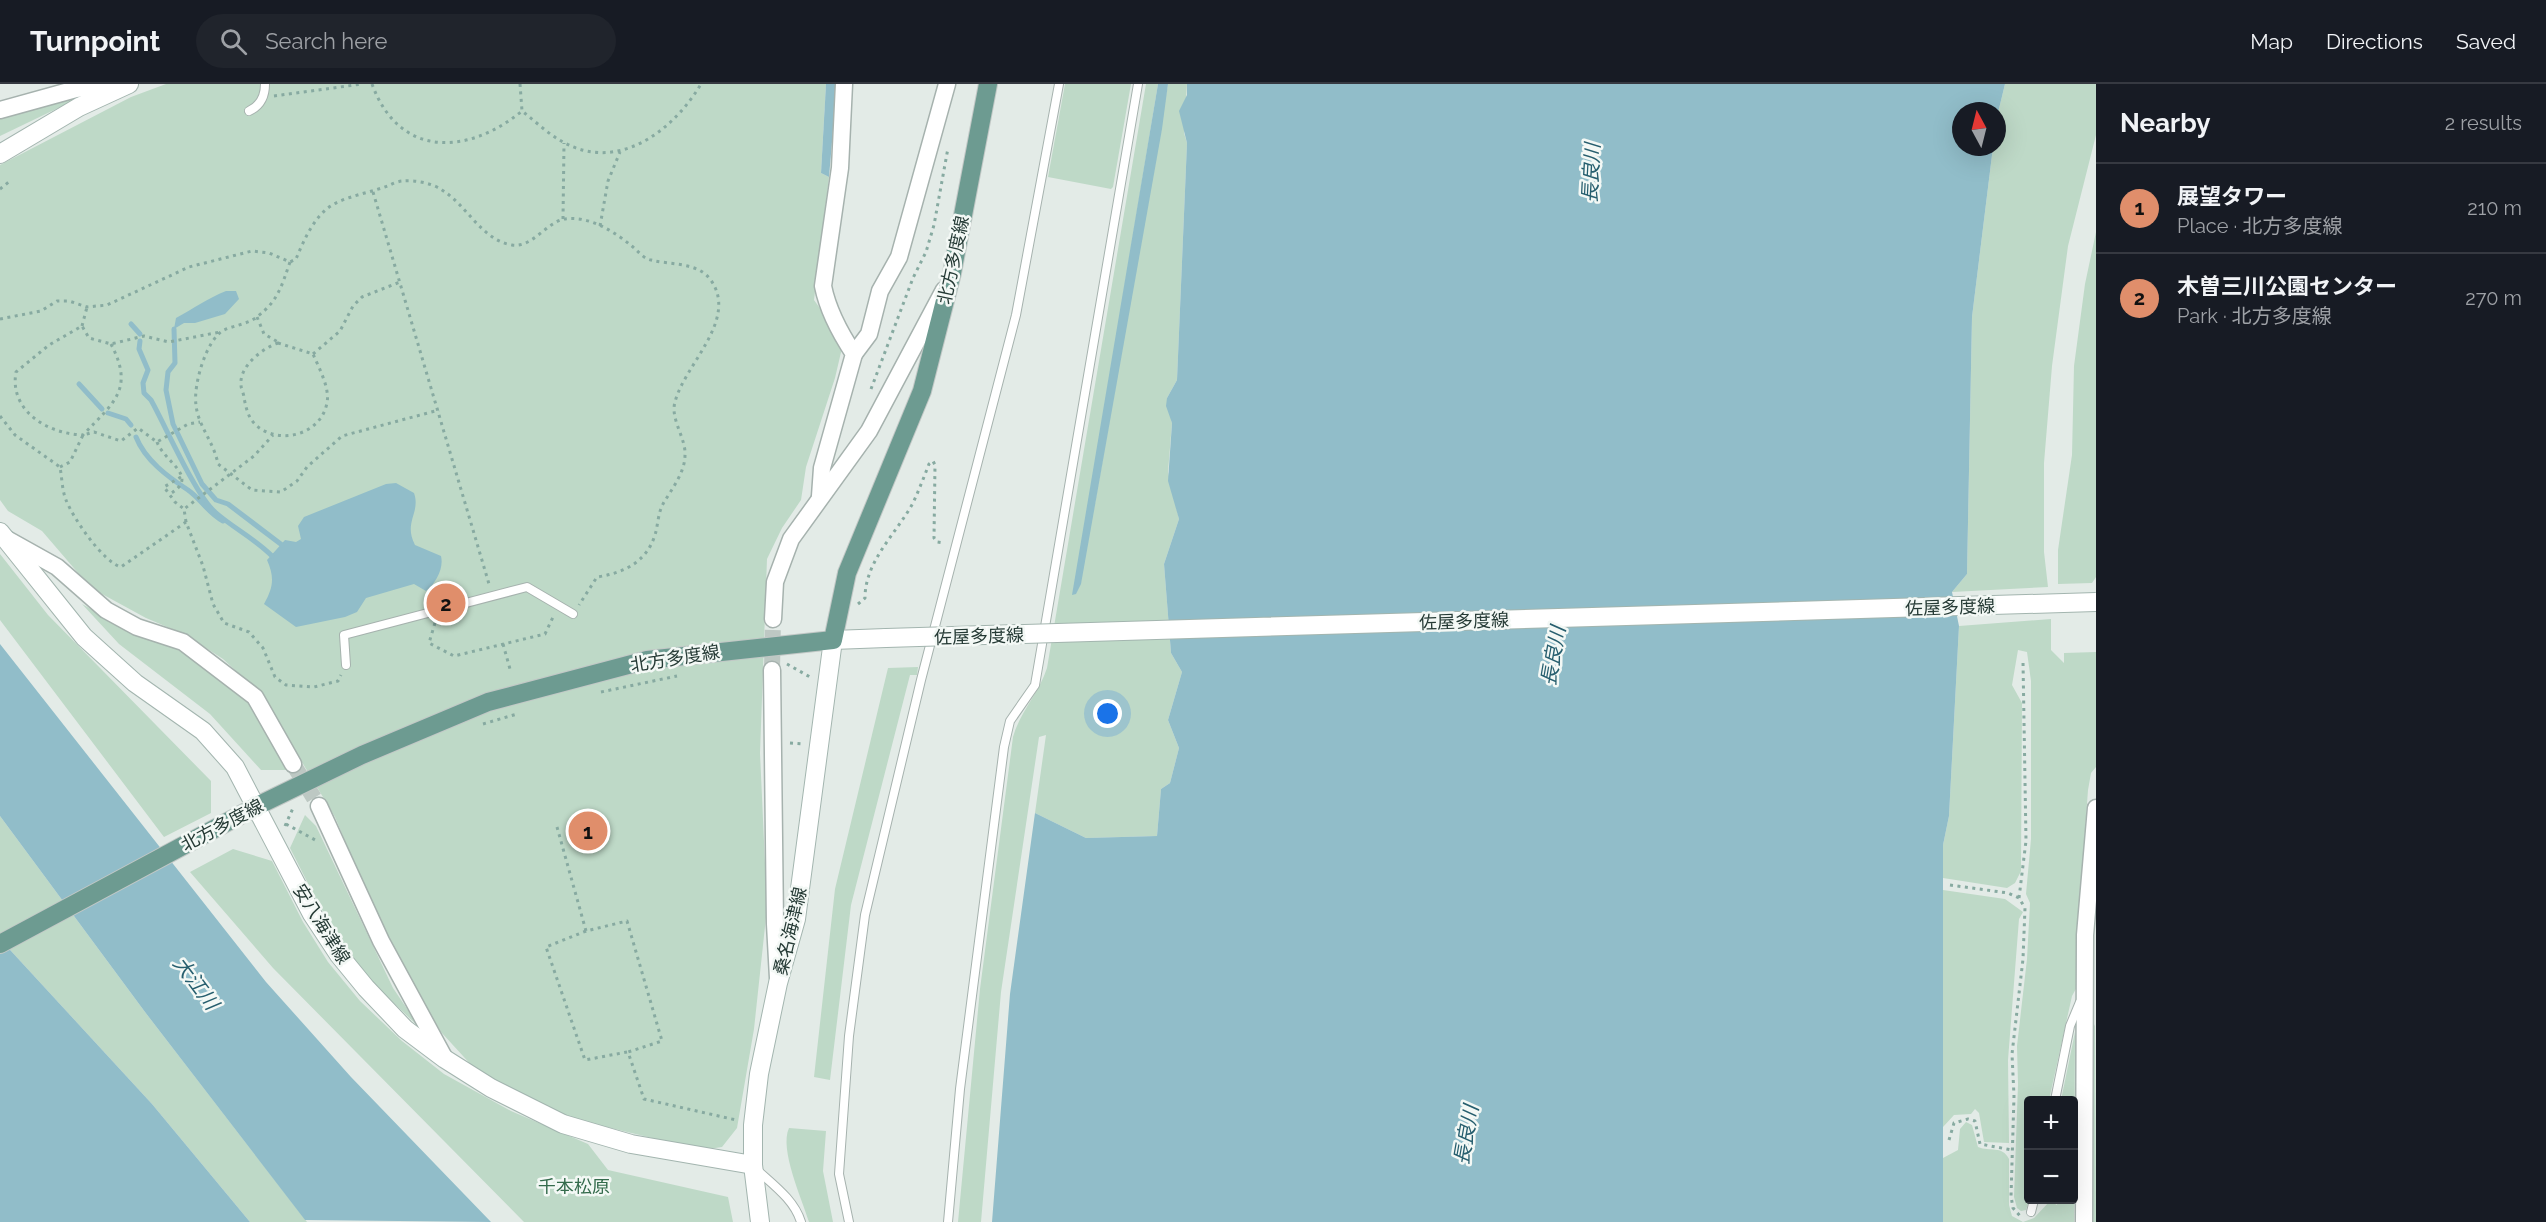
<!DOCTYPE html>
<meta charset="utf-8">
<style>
body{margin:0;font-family:Raleway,"Noto Sans JP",sans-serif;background:#20242c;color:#f1f3f6}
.controls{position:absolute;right:18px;bottom:18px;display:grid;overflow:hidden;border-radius:6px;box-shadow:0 6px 24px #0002}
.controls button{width:54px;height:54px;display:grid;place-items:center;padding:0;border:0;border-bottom:2px solid #363941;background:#171b24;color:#f1f3f6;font:30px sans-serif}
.compass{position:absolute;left:1952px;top:18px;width:54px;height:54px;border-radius:50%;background:#171b24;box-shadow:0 6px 24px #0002;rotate:353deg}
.you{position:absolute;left:1108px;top:630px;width:21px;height:21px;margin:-15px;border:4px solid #fff;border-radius:50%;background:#1a73e8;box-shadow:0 0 0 9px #1a73e833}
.badge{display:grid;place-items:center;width:39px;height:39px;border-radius:50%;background:#e08e6b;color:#111;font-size:20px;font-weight:700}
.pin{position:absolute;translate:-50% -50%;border:3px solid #fff;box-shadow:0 2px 6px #0006}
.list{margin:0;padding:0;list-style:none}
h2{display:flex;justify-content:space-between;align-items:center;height:78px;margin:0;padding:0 24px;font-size:26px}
h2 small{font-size:20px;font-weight:400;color:#9ea1a6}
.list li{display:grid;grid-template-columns:39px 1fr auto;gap:18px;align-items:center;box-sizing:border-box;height:90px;padding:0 24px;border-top:2px solid #363941}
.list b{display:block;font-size:22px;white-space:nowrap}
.list p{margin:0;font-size:20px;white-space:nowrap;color:#9ea1a6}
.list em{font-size:20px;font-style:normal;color:#9ea1a6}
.icon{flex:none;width:33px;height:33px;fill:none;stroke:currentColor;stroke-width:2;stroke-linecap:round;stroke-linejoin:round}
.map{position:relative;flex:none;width:2096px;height:1138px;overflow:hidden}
header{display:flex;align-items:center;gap:36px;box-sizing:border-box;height:84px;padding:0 30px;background:#171b24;border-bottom:2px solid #363941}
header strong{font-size:28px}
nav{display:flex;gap:33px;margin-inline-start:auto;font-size:21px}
.search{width:420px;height:54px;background:#20242c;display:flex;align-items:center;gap:15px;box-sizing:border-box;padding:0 21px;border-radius:33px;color:#9ea1a6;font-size:22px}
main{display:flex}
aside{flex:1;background:#171b24}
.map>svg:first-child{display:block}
.green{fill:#bed9c7}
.water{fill:#91bdc9}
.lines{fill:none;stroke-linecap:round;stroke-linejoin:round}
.stream{stroke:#91bdc9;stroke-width:5}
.street-tunnel{stroke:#bdc8c3;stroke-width:16;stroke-dasharray:16 8;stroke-linecap:butt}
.lane-casing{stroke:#a6b2ae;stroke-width:10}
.street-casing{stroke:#a6b2ae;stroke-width:19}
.secondary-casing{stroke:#a3b5af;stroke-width:20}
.primary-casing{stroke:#c2c8c6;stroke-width:20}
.path{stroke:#87aaa1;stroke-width:3;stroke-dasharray:3 4.5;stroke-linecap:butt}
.lane{stroke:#fff;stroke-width:8}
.street{stroke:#fff;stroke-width:16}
.secondary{stroke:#fff;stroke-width:18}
.primary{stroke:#6d9b91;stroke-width:18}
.secondary-bridge-casing{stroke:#a3b5af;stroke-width:20;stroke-linecap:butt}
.secondary-bridge{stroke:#fff;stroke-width:18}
.labels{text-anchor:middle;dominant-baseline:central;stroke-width:5;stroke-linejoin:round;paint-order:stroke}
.street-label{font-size:18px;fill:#253a35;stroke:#f3f8f5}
.park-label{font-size:18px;fill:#346b4c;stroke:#f3f8f5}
.water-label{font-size:20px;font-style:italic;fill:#265e6e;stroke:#f3f8f5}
</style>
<header>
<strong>Turnpoint</strong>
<div class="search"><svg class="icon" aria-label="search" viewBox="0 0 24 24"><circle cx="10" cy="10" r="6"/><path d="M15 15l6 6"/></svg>Search here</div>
<nav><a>Map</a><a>Directions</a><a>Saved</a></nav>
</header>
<main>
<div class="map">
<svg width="2096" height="1138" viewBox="0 0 2096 1138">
<rect width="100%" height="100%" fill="#e3ebe7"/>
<!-- green -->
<g class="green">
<polygon points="166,0 826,0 821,89 829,93 814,216 837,248 842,264 835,294 806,383 801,416 782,444 767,475 760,669 767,824 754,945 737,1044 722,1063 702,1066 561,1032 474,984 441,948 393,871 335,733 261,610 223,575 186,551 146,534 91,504 42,447 8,427 0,416 0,81 131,13"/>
<polygon points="1065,0 1131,0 1113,103 1111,105 1048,93"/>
<path d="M1146,0h12l-34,206 -30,219 74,-425h19l-3,49 3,10 -10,237 -10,18 5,25 -4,49 11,47 -15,45 7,89 11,19 -14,48 11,28 -9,35 -9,6 -4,47 -71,2 -51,-25 11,-78 -7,2 -38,255 -20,230h-23l22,-233 33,-252c7,-25 26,-44 34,-69z"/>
<polygon points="2005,0 2096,0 2096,51 2068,162 2052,282 2044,379 2044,468 2048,503 1952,508 1967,490 1972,233 1993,63 1997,63 1997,33"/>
<polygon points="77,10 79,14 0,52 0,31"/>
<polygon points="2096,148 2096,493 2092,499 2058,500 2058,466 2072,371 2074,282 2085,200"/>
<polygon points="0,470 48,531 211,697 211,729 164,753 0,536"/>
<polygon points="82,520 135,550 176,562 248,617 286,686 261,686 210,630 119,560"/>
<polygon points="2051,535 2051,566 2064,579 2064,569 2096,568 2096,683 2091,689 2088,706 2078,843 2078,901 2072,912 2049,1016 2028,1016 2029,1116 2026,1126 2021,1127 2017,1124 2014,1113 2018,1000 2017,962 2027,875 2030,819 2026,810 2031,755 2031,597 2027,568 2018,566 2012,601 2022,619 2021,787 2015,799 2007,804 1943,794 1943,761 1949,732 1959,542"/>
<polygon points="918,583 917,591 910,591 851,821 830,996 814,993 835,805 888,584"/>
<path d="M305,731l11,11 77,162 27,40c-25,-24 -51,-47 -71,-74 -23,-33 -41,-71 -59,-106z"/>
<polygon points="0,732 145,928 307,1138 250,1138 152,1020 0,855"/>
<polygon points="233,765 272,777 303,838 328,878 360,917 402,957 444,990 511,1027 588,1060 608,1086 728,1113 733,1138 524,1138 273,884 190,788"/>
<polygon points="1943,806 2005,815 2023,828 2019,835 2008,976 2009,1059 1984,1058 1979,1029 1975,1025 1971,1030 1954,1031 1943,1043"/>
<polygon points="2095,940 2096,1138 2092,1138 2092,947"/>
<path d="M2075,948l-1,190h-131v-64l15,-8 2,-21 6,-7 6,3 6,22c12,5 24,-2 31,12v46l3,11 11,6 11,-4 16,-17 7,4 1,-5h16v-100h-13z"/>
<path d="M789,1044l37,3 -3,40 10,51h-24c-7,-23 -30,-73 -20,-94z"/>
</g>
<!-- water -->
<g class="water">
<polygon points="826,0 837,0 829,93 821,89"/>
<polygon points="1158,0 1168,0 1162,45 1081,500 1076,510 1072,511"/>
<polygon points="1187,0 2005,0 1997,33 1997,27 1961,27 1961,63 1993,63 1972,233 1967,490 1952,508 1959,542 1949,732 1943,761 1943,1138 992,1138 1010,910 1035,729 1086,754 1157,752 1161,705 1170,699 1179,664 1168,636 1182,588 1171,569 1164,480 1179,435 1168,397 1172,339 1166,322 1167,314 1177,296 1187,59 1179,27 1187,11"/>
<path d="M226,207h10l3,8 -14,15 -30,9h-11l-10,6 2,-11c17,-9 32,-20 50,-27z"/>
<path d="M396,399l18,10c7,20 -11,29 1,52l26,11c3,12 -5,27 -15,35l-12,-7 -48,14 -9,14 -12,5 -49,10 -32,-23c9,-16 11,-26 3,-44l18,-20 11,2 5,-3 -3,-13 6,-9 82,-33z"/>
<polygon points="0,560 266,898 351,993 491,1138 305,1136 145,928 0,732"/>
<polygon points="0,855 152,1020 250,1138 0,1138"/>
</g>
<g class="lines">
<!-- stream -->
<g class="stream">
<polyline points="131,240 140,250"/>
<polyline points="174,245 175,279 168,288 166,306 173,340 202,400 216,416 228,420 282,461"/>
<path d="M140,257l-1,8 9,21 -5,13 1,10 7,7c14,25 45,96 64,112 18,16 39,26 57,44"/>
<polyline points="79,300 102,325"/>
<polyline points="108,329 126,335 131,341"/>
<path d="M136,353c9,23 32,40 52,53 14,10 20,23 35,31"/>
</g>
<!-- street-tunnel -->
<g class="street-tunnel">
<polyline points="772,586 773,535"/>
<polyline points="293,680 319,722"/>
</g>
<defs>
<g id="lane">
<path d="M249,27c11,-5 16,-14 16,-27"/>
<polyline points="346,581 344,551 527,503 573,530"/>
<polyline points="2055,1016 2070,942 2080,918"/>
<path d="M755,1084c17,16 39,31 46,54"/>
<polyline points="2031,1128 2034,1116"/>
<polyline points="849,1138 839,1090 849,952 865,831 921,596 1016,231 1059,0"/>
<polyline points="948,1138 960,1005 1004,663 1010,637 1035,601 1138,0"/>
</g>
<g id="street">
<polyline points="0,26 76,5 115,0"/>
<polyline points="854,270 869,250 880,207 899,173 947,0"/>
<path d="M820,412l2,-28 32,-114c-14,-21 -26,-43 -31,-68l17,-118 4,-84"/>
<polyline points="5,454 57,483 106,526 137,543 183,558 255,613 293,680"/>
<polyline points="773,535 775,498 791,455 869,347 944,206"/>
<polyline points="772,586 775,840 778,894"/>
<polyline points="319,722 381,857 445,975"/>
<polyline points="2084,1138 2085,851 2096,724"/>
</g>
<g id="secondary">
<polyline points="0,70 79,23 129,0"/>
<polyline points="0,448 84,553 135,599 203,647 235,683 312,830 339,871 366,904 405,945 445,975 491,1004 563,1040 631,1060 753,1081"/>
<polyline points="760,1138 753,1081 753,1041 759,990 778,899 796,835 833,556 886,554"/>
</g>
<polyline id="primary" points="0,860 257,722 362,671 488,618 647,576 833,556 847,489 922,307 952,189 988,0"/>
</defs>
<!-- lane casing -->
<use href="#lane" class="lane-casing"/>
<!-- street casing -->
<use href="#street" class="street-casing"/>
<!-- secondary casing -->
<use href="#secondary" class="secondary-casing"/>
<!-- primary casing -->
<use href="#primary" class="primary-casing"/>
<!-- path -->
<g class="path">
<path d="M372,0c27,74 95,72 150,27"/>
<path d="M520,0l2,27c13,10 26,23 41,31 55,31 110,-11 138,-58"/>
<polyline points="274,12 362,0"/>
<polyline points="0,105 10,97"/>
<polyline points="373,108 489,500"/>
<polyline points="563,135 564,59"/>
<polyline points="600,142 608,97 620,68"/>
<path d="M290,178c-8,23 -12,39 -32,54 -9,8 -23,9 -34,14 -18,9 -31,56 -28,75 2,21 18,37 22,59l34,26 29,2 16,-11 10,-14 35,-31 97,-26"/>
<polyline points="257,233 264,250 278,258"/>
<path d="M0,235l41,-8 16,-10h12l18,6 20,-2 82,-38 63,-16 17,2 21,9 6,-3c8,-19 19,-45 38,-55 17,-9 39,-12 56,-19 4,-2 9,-4 13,-4 12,-1 29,2 39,9 25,15 39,50 70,55 20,3 34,-22 52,-26 25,-4 51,13 69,28 6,5 11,12 18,13 19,5 46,2 59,19 30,40 -26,86 -35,123 -5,17 11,36 10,53 0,18 -14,35 -22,49 -5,9 -5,21 -8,31 -9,28 -32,38 -58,42l-18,28"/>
<polyline points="82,242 87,223"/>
<path d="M278,259l35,11c6,14 17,34 14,49 -6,30 -42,41 -66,26 -12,-8 -14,-17 -17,-31 0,-4 -3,-9 -3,-13 -2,-19 22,-37 37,-42z"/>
<path d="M111,260c24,46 2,59 -28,91 -35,-1 -74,-24 -67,-63l33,-27 33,-19 7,12 22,6 33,-8 25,6 51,-10"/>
<polyline points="313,270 340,247 353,222 362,213 400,198"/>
<polyline points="871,305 913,194 926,168 934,141 948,64"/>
<path d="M0,332l15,19 45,32c2,11 2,23 6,33 7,18 37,62 55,67l65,-45 17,44 10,38 11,19 25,9 14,16 12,29 11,8 28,2 24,-6 3,-6"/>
<path d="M157,358c8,21 43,34 13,52"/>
<polyline points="60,383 70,378 83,351 94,348 121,357 138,344 157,358 188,340 200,338"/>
<polyline points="181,393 164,403 175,418 184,425"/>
<polyline points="186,438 184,425 254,372 273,351"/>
<path d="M858,520l7,-6c0,-37 31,-64 48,-95 6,-13 11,-26 16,-39l4,-3 2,4 -1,73 3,4 7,1"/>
<polyline points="435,539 429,559 454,572 545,550 554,531"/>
<polyline points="503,560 510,585"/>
<polyline points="787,580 810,593"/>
<polyline points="601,608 677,592"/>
<polyline points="483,640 517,630"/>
<polyline points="790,659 804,660"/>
<polyline points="286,740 317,757"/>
<polyline points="285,742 293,724"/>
<polyline points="557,743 586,847 627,837 662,957 628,968 644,1015 736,1036"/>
<polyline points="1950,801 2008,809 2019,814 2025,824 2023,875 2012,970 2014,1012 2011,1112 2013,1124 2020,1132"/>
<polyline points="2019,814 2026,757 2023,577"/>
<polyline points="586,847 546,863 585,976 627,968"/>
<polyline points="1949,1056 1954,1039 1968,1035 1975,1037 1980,1060 2012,1066"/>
</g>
<!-- lane -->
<use href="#lane" class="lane"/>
<!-- street -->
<use href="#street" class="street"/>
<!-- secondary -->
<use href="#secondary" class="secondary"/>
<!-- primary -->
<use href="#primary" class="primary"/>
<defs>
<polyline id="secondary-bridge" points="886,554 2096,518"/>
</defs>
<!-- secondary-bridge casing -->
<use href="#secondary-bridge" class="secondary-bridge-casing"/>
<!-- secondary-bridge -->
<use href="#secondary-bridge" class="secondary-bridge"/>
</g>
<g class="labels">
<!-- street labels -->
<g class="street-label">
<text transform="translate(953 176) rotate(-78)">北方多度線</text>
<text transform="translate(1950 523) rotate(-2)">佐屋多度線</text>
<text transform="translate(1464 537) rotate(-2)">佐屋多度線</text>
<text transform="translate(979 552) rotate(-2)">佐屋多度線</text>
<text transform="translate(675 574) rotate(-9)">北方多度線</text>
<text transform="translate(222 741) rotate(-28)">北方多度線</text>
<text transform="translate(322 840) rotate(58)">安八海津線</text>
<text transform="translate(790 847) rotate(-77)">桑名海津線</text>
</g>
<!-- park labels -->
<g class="park-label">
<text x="574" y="1102">千本松原</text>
</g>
<!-- water labels -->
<g class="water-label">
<text transform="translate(1591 89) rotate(-87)">長良川</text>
<text transform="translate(1553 572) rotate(-80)">長良川</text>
<text transform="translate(196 899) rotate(53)">大江川</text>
<text transform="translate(1466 1051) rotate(-80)">長良川</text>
</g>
</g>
</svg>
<div class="controls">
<button>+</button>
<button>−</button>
</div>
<svg class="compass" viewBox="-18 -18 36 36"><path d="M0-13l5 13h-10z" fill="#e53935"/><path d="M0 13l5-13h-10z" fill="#9ea1a6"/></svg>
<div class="you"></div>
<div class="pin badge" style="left:588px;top:747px">1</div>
<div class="pin badge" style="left:446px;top:519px">2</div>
</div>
<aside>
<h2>Nearby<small>2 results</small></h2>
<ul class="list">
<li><span class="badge">1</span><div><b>展望タワー</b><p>Place · 北方多度線</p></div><em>210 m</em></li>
<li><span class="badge">2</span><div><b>木曽三川公園センター</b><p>Park · 北方多度線</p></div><em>270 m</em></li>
</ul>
</aside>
</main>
